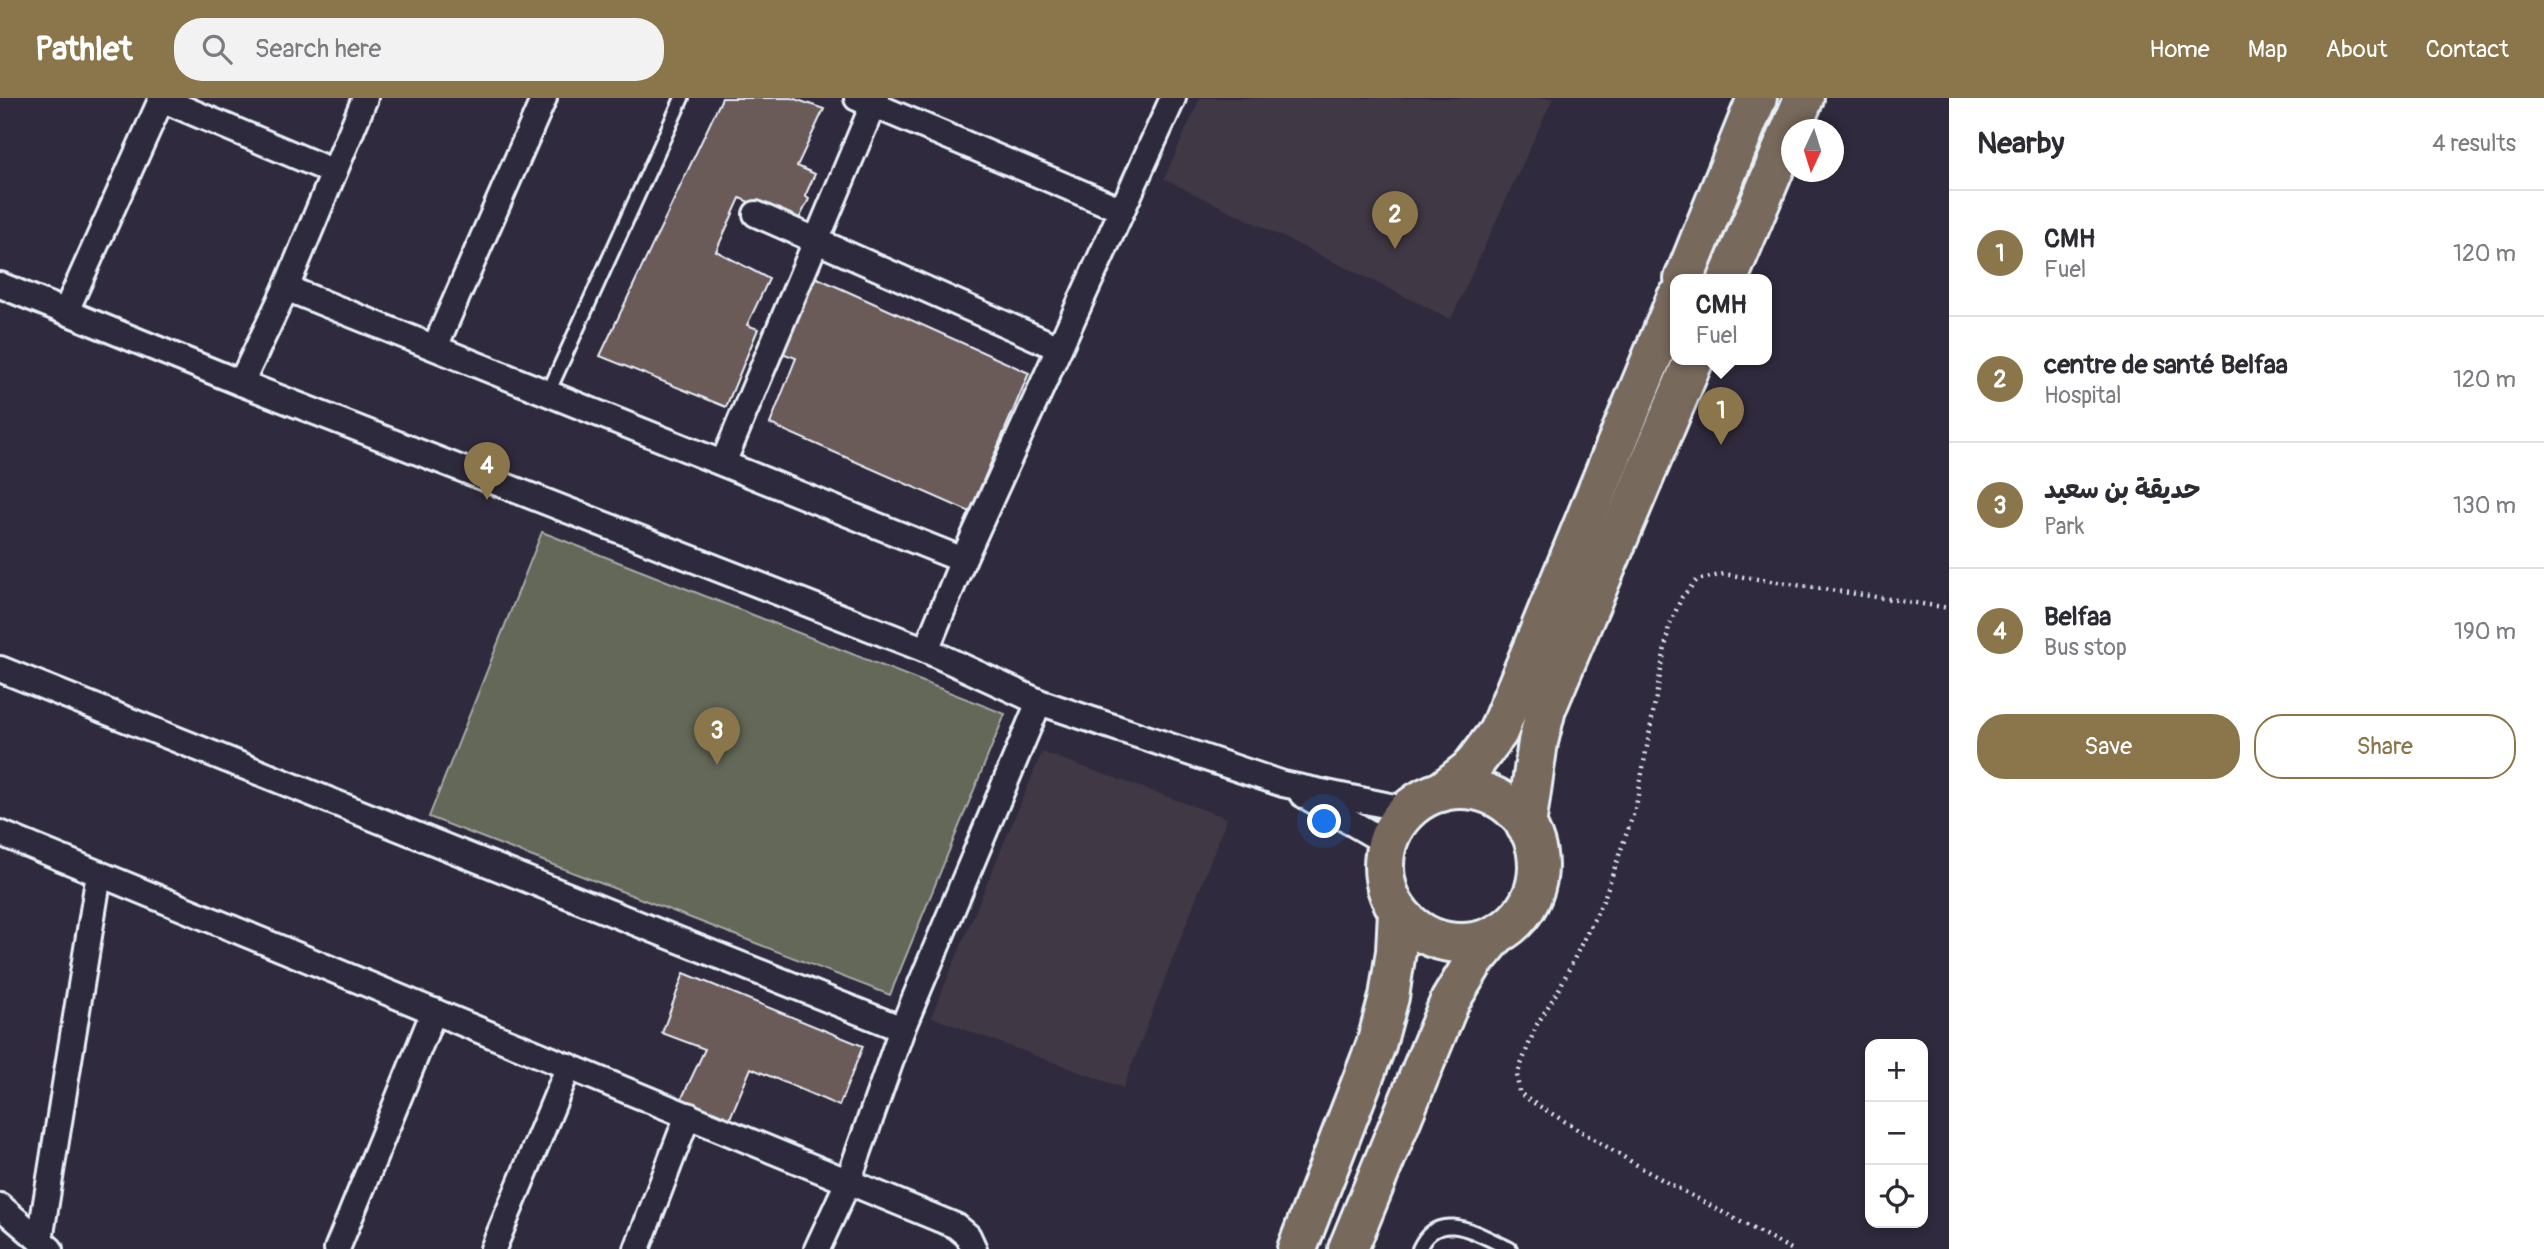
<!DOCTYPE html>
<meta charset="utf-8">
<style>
body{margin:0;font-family:Pangolin,"Playpen Sans Arabic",sans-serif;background:#f2f2f3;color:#2b2b33}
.controls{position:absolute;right:21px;bottom:21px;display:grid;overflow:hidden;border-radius:14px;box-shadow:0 4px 10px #0003}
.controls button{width:63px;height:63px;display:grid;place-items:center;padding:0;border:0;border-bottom:2px solid #e1e1e2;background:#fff;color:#2b2b33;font:35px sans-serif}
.compass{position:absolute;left:1781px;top:21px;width:63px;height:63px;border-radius:50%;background:#fff;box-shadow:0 4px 10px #0003;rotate:184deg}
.you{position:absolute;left:1325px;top:724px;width:24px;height:24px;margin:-18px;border:5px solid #fff;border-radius:50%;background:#1a73e8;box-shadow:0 0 0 10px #1a73e833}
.badge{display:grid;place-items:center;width:46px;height:46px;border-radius:50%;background:#8a764a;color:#fff;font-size:23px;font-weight:700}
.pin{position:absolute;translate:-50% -58px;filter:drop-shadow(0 2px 4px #0008)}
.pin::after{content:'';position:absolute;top:37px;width:24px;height:21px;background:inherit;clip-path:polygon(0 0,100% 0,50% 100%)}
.popup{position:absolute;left:1670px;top:176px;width:102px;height:91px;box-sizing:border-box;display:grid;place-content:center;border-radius:14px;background:#fff;filter:drop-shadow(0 2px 5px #0005);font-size:23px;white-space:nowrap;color:#7c7c81}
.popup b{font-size:26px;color:#2b2b33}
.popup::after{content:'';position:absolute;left:50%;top:100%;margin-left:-14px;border:14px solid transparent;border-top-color:#fff}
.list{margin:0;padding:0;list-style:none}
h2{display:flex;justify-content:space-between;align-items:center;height:91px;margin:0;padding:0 28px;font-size:30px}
h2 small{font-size:23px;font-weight:400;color:#7c7c81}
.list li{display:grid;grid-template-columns:46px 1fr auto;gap:21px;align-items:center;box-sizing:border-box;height:126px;padding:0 28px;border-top:2px solid #e1e1e2}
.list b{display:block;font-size:26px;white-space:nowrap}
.list p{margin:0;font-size:23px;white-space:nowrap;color:#7c7c81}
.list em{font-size:23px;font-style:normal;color:#7c7c81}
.actions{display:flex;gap:14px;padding:21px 28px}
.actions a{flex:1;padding:16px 0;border:2px solid #8a764a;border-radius:28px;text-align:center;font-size:24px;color:#8a764a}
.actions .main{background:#8a764a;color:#fff}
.icon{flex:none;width:38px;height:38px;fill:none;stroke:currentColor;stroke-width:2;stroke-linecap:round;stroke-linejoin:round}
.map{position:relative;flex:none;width:1949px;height:1151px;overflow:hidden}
header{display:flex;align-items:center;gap:42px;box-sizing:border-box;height:98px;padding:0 35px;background:#8a764a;color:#fff}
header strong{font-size:33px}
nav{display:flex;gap:38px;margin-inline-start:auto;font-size:24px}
.search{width:490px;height:63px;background:#f2f2f3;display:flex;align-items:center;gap:18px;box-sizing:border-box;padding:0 24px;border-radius:28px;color:#7c7c81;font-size:26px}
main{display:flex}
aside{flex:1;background:#fff}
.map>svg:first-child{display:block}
.built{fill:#413845}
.green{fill:#646759;stroke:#a6aca8;stroke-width:2}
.building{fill:#6a5a58;stroke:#e8f1f8;stroke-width:2}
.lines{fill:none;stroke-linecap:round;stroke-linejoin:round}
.service-casing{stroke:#e8f1f8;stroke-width:18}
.minor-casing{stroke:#e8f1f8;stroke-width:30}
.trunk-casing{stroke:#e8f1f8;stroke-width:44}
.path{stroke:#e8f1f8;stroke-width:4.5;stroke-dasharray:2 5;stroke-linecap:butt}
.service{stroke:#2f2a3d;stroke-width:12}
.minor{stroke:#2f2a3d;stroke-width:24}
.trunk{stroke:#77695c;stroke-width:38}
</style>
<header>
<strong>Pathlet</strong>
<div class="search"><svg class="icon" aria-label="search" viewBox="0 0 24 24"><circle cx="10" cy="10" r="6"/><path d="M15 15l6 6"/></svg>Search here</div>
<nav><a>Home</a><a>Map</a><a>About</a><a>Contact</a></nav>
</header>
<main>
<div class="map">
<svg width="1949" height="1151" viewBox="0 0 1949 1151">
<rect width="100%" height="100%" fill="#2f2a3d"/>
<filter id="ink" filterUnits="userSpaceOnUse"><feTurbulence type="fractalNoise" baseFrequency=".0143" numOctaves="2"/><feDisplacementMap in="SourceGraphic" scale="14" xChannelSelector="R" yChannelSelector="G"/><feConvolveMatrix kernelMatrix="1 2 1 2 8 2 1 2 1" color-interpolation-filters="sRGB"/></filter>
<g filter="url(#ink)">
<!-- built -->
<g class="built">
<polygon points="1200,0 1553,0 1451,221 1164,81"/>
<polygon points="1042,654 1227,720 1123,990 931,919"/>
</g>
<!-- green -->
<polygon class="green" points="542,434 1005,616 890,897 429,719"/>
<!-- building -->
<g class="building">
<polygon points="722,0 792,0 824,11 797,68 815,76 805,98 809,101 797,125 740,100 716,153 769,181 747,227 758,231 726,309 600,258"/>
<polygon points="813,178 1029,275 970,414 770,326 796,260 779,254"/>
<polygon points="684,875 863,948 839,1008 751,970 728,1025 680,1004 705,951 662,935"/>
</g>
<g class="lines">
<defs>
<g id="service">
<polyline points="548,295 682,0"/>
<path d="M1419,1151c19,-43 60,-14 91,0"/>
</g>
<g id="minor">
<polyline points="857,0 1122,112"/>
<polyline points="161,1 334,74"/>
<polyline points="756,116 1059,250"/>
<polyline points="0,187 241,285 926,552 1039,604 1283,686 1409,712"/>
<polyline points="286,190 963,462"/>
<polyline points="66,213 162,0"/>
<polyline points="435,249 544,0"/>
<polyline points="241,285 286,190 365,0"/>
<polyline points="723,365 876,0"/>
<polyline points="926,552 963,462 1173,0"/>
<polyline points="0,571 902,931"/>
<polyline points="1302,696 1387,745"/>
<polyline points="0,735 956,1128 968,1138 974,1151"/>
<polyline points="0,1108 50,1151"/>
<polyline points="40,1142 99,776"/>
<polyline points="337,1151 434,913"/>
<polyline points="493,1151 569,968"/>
<polyline points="637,1151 688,1017"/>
<polyline points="817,1151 848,1084 902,931 1039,604"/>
</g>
<g id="trunk">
<polyline points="1684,181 1757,0"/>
<polyline points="1728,181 1804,0"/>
<circle cx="1461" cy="768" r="77"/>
<polyline points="1441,694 1470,671 1498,634 1676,201"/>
<polyline points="1526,728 1538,644 1546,611 1694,261"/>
<polyline points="1297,1151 1376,947 1389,899 1396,853 1398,813"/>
<polyline points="1348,1151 1450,903 1473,865 1497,836"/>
</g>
</defs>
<!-- service casing -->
<use href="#service" class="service-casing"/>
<!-- minor casing -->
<use href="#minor" class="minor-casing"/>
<!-- trunk casing -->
<use href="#trunk" class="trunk-casing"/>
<!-- path -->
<polyline class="path" points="1791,1151 1650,1075 1526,1000 1519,994 1517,977 1536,928 1559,891 1604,801 1636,708 1669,528 1682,499 1697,482 1724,476 1949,510"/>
<!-- service -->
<use href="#service" class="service"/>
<!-- minor -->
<use href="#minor" class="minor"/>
<!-- trunk -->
<use href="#trunk" class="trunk"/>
</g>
</g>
</svg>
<div class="controls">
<button>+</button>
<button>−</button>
<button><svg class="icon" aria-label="locate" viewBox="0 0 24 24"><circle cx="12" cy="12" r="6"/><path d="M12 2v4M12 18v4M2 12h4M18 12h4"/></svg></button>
</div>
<svg class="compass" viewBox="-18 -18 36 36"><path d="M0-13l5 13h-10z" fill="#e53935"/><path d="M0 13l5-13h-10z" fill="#7c7c81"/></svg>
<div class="you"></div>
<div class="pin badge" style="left:1721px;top:347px">1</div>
<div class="popup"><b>CMH</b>Fuel</div>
<div class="pin badge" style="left:1395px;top:151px">2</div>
<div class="pin badge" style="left:717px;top:667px">3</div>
<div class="pin badge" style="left:487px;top:402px">4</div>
</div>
<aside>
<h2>Nearby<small>4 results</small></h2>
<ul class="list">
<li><span class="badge">1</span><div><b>CMH</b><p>Fuel</p></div><em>120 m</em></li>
<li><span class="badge">2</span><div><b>centre de santé Belfaa</b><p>Hospital</p></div><em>120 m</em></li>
<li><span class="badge">3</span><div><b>حديقة بن سعيد</b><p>Park</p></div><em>130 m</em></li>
<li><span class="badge">4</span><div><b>Belfaa</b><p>Bus stop</p></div><em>190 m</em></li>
</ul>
<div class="actions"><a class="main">Save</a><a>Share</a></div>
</aside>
</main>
